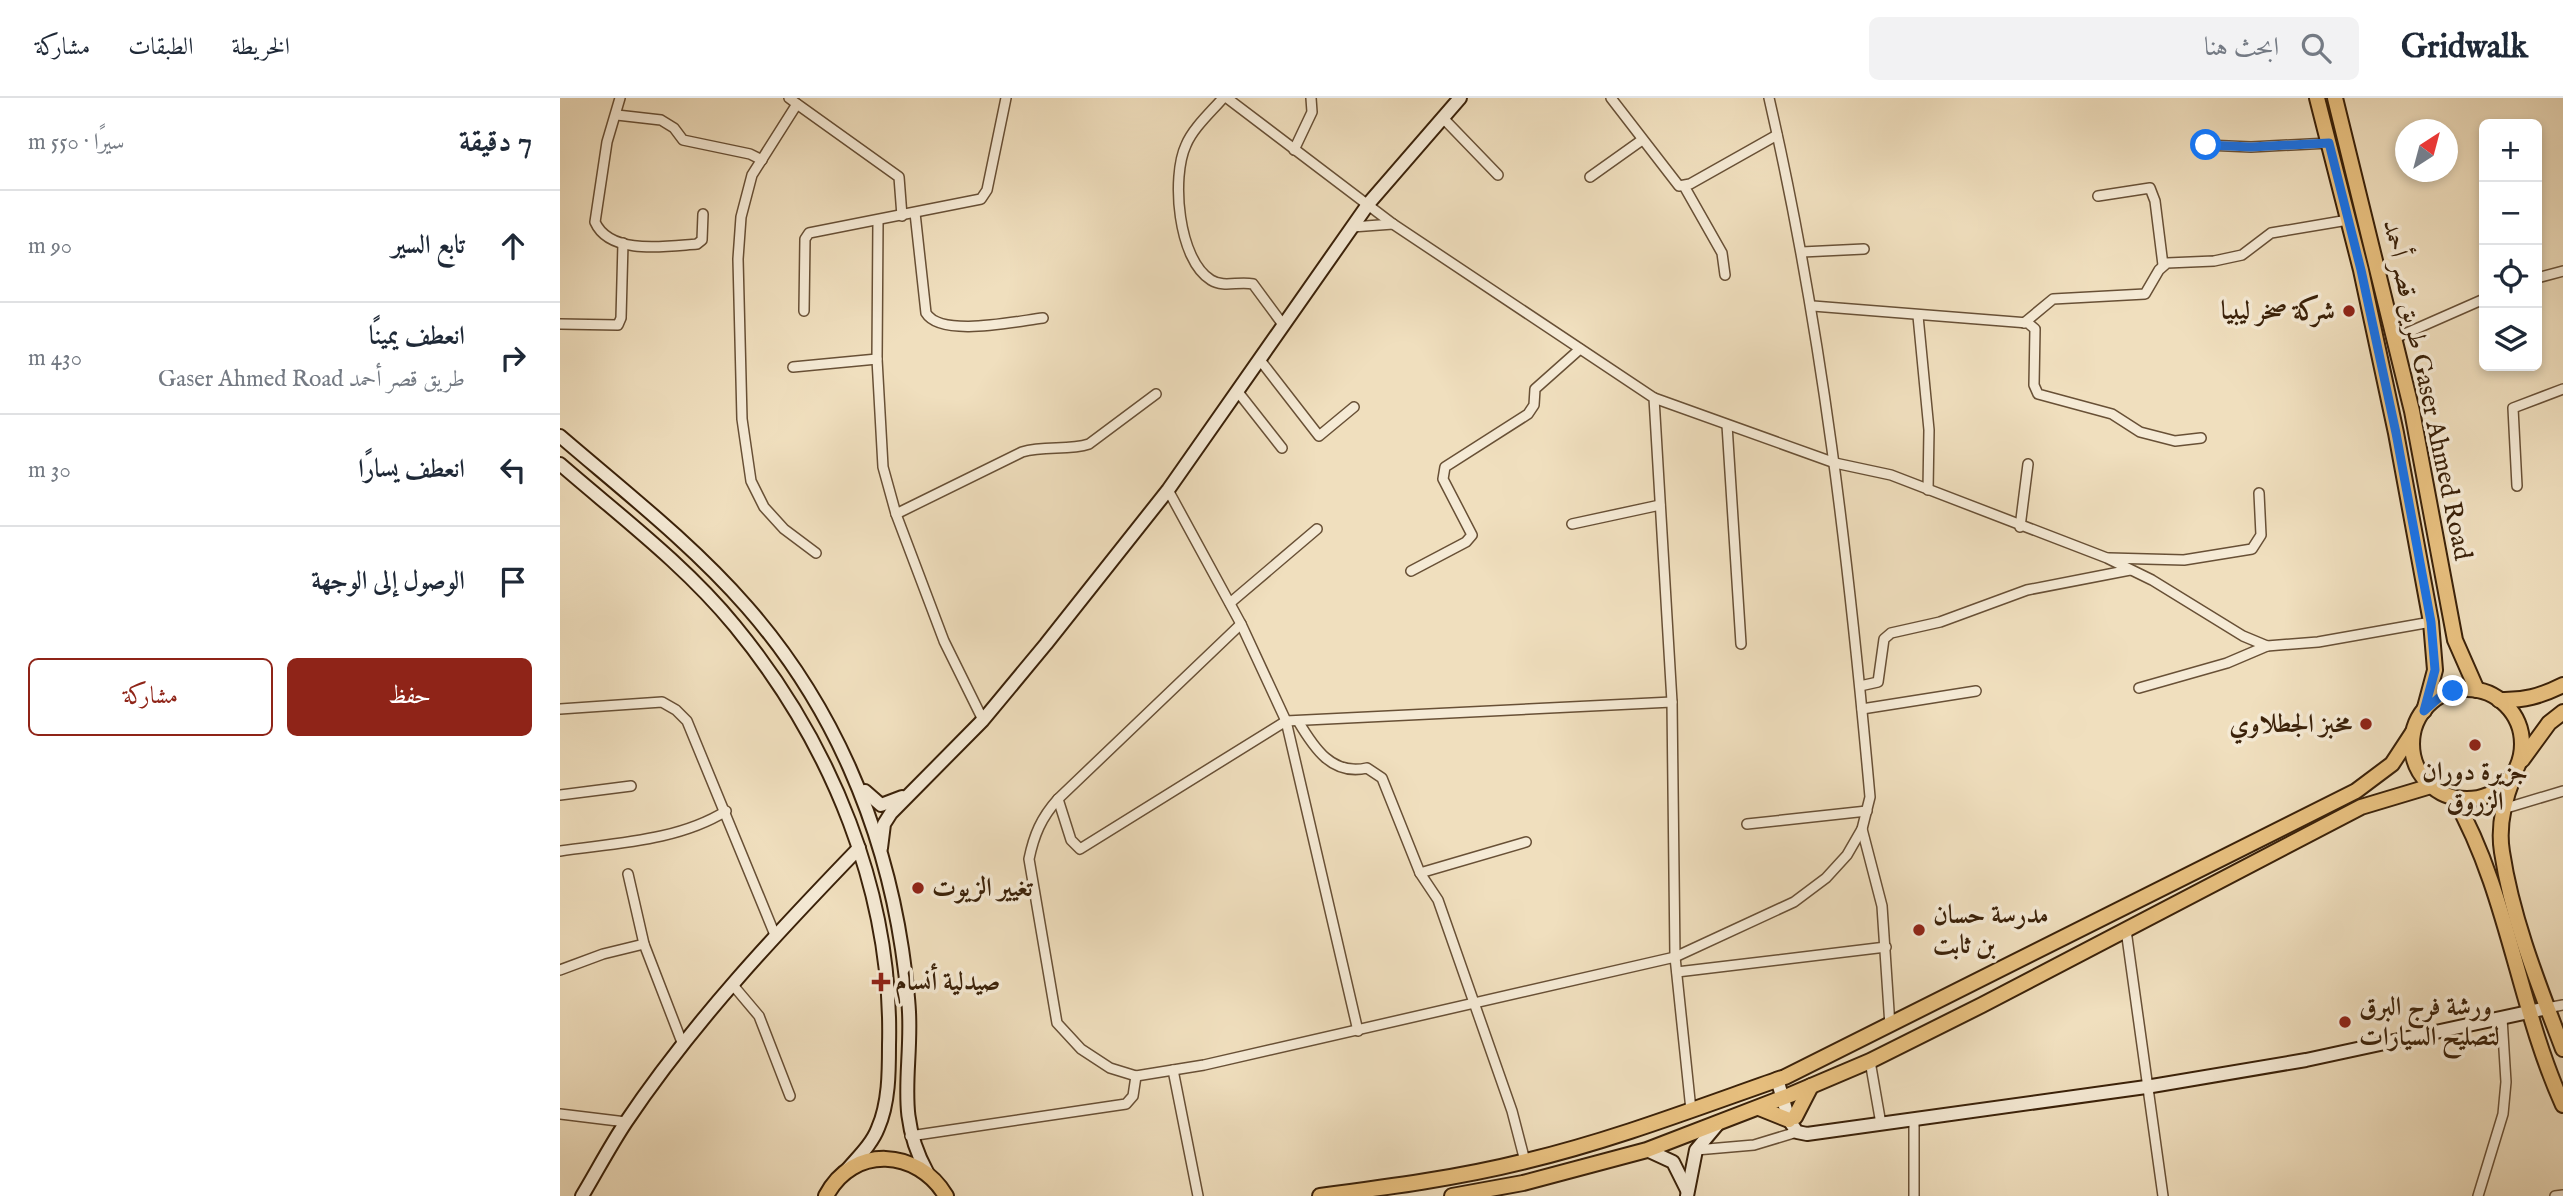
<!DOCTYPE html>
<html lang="ar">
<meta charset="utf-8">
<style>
body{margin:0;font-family:"IM FELL English",Amiri,serif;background:#f2f2f3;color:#1f2937;direction:rtl}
.controls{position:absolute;right:21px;top:21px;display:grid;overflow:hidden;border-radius:10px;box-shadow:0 4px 10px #0003}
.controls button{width:63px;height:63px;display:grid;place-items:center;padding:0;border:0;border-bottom:2px solid #e0e1e3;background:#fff;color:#1f2937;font:35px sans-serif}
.compass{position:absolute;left:1835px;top:21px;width:63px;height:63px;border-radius:50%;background:#fff;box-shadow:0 4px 10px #0003;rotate:36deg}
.stop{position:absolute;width:21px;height:21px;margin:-16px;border:5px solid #1a73e8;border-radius:50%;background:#fff}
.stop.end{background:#1a73e8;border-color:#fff;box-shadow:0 2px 7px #0008}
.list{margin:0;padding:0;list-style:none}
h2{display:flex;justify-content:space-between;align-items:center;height:91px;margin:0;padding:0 28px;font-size:30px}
h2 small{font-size:23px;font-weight:400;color:#747a83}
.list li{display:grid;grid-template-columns:46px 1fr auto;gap:21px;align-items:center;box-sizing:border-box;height:112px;padding:0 28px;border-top:2px solid #e0e1e3}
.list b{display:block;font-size:26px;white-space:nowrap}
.list p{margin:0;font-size:23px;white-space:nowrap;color:#747a83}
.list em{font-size:23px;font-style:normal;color:#747a83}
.actions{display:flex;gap:14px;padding:21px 28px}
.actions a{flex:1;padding:16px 0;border:2px solid #8f2418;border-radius:10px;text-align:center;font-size:24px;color:#8f2418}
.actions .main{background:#8f2418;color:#fff}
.icon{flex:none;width:38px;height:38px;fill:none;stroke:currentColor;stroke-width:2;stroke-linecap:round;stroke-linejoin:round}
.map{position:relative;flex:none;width:2003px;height:1098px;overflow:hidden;direction:ltr}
header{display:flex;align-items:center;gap:42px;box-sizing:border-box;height:98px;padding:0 35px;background:#fff;border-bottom:2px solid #e0e1e3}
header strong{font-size:33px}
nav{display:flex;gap:38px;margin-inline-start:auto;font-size:24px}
.search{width:490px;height:63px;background:#f2f2f3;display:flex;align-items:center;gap:18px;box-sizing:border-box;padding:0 24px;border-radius:10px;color:#747a83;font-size:26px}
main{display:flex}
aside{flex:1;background:#fff}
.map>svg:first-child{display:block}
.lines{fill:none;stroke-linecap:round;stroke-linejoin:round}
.street-casing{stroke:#685036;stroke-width:12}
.secondary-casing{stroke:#3a2109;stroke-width:16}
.primary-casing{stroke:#3a2109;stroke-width:18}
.street{stroke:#f5ead5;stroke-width:9}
.secondary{stroke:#f5ead5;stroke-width:12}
.primary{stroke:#e8c07f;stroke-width:14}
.route{stroke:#1a73e8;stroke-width:9}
.poi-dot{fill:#8f2418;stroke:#f5ead5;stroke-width:2.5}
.labels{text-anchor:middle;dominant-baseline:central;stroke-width:7;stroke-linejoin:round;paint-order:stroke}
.poi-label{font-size:26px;font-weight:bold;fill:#3a2109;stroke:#f5ead5;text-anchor:start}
.street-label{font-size:26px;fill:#3a2109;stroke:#f5ead5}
</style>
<header>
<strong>Gridwalk</strong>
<div class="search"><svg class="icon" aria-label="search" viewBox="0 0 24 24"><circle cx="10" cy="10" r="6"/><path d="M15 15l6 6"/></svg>ابحث هنا</div>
<nav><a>الخريطة</a><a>الطبقات</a><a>مشاركة</a></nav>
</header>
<main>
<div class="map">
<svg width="2003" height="1098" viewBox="0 0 2003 1098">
<rect width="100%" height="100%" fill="#f0dfbe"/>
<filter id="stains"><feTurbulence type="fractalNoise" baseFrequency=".00286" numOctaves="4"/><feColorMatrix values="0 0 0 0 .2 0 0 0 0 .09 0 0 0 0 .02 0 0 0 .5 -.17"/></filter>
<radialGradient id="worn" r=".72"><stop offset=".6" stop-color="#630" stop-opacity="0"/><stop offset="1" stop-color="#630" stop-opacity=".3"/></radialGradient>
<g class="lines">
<defs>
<g id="street">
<path d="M60,0l-13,44 -12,80c15,34 73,24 102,22l5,-4 1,-26"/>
<polyline points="229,0 237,6 192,77 181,119 178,161 182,321 191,383 204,409 224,431 256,455"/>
<path d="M663,0c-12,14 -30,30 -37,47 -15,32 -8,115 25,135 13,8 27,1 42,4l31,42"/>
<polyline points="667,0 833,126 1094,300 1112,604 1115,859 1131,1012"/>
<polyline points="1051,0 1119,88 1130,86 1217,37"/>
<polyline points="237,6 339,79 342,118"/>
<polyline points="57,17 101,22 114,30 123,42 190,56 202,62"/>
<polyline points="882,19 938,77"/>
<polyline points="1646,47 1691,49 1769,45"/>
<polyline points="734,52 752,14 751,0"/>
<polyline points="1030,79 1082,42"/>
<polyline points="1124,88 1162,155 1165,177"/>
<polyline points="1538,98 1590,90 1595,103 1603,167"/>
<path d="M355,115l11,100c15,25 91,8 117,5"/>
<polyline points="318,123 317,261 323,369 336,416 384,543 423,622"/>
<polyline points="792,129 833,126"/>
<polyline points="1242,154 1304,151"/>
<polyline points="1977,180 2003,173"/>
<polyline points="1253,208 1468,225 1475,231 1474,287 1478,296 1552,316 1580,334 1615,343 1641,340"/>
<polyline points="244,213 245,141 249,135 421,101 427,92 446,0"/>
<polyline points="1358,218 1369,332 1368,392"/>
<polyline points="1464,225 1493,201 1585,196 1599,172 1607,165 1654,163 1682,157 1711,135 1788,122"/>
<polyline points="0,226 58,227 61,220 63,145"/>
<polyline points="1833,241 1924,201"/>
<polyline points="700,262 759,338 794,309"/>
<polyline points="233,269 317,261"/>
<polyline points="678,294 722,350"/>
<polyline points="1094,300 1275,365 1331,377 1547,460 1592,482 1683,538 1707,548 1758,544 1871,524"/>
<polyline points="1167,327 1181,546"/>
<polyline points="1957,388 1953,310 2003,291"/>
<polyline points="608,392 681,526 726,623 798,933"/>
<path d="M336,416l126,-62c23,-7 46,-1 67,-8l67,-50"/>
<polyline points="1012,426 1100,407"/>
<polyline points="1460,429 1468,366"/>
<polyline points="1549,460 1624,462 1692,451 1701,437 1699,395"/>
<polyline points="851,473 906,444 912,437 883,381 885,369 968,316 974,307 975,291 1020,251"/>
<polyline points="670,505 757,431"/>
<path d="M681,526l-183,175c-17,19 -24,36 -29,60l28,164 24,26 29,19 26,8 68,-11 471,-108 119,-55 32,-24 21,-23 15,-26 8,-32c-21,-235 -48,-469 -101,-699"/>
<polyline points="1300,588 1318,584 1324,541 1331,535 1380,524 1467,492 1570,472"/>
<polyline points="1579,590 1667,565 1707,548"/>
<polyline points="0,611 102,604 116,612 127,623 215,837"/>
<polyline points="1302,611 1416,593"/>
<path d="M738,623c16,27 34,55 69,47l15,10 38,95 18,27 74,211 13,50"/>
<polyline points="0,697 71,688"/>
<polyline points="498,701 511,742 520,751 726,623 1112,604"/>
<polyline points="1943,711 2003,693"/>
<polyline points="1187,726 1307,713"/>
<polyline points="1302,731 1322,808 1330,928"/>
<path d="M0,753c55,-8 118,-10 166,-40"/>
<polyline points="860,775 966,744"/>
<polyline points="68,776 84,846 123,947"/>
<polyline points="1566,832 1603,1098"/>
<polyline points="0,872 43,856 84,846"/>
<polyline points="1117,874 1326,849"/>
<polyline points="172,886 199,918 230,998"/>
<polyline points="1987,910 2003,907"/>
<polyline points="1310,963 1321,1026"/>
<polyline points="613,972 638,1098"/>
<polyline points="0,1016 66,1024"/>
<polyline points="1354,1021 1354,1098"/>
<polyline points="350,1038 566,1006 573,998 576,978"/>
<polyline points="1136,1052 1194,1047 1237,1034"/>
<polyline points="1918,1098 1943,1016 1946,984 1942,920"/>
<polyline points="1995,1098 2003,1097"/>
</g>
<g id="secondary">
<path d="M0,338c64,55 132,108 187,171 85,97 136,216 155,342 3,21 6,42 7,63 3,61 -14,102 18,160"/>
<path d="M0,366c60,52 125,101 175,162 96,117 158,266 154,419 0,27 0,58 -11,83 -6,16 -20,29 -31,42"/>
<polyline points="305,693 321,707 342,699"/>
<polyline points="321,750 324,726 331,715 423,622 486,546 608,392 809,105 900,0"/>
<polyline points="1217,981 1229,1022 1237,1034 1247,1036 1586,989 1746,962 1987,910"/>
<polyline points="1087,1052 1113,1064 1127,1092"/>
<path d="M22,1098c15,-25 28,-50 44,-74 67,-100 150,-188 233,-274"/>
<polyline points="1127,1098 1136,1052 1157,1027"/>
</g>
<g id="primary">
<polyline points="1757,0 1801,172 1836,335 1871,524 1875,572 1864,613"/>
<polyline points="1775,0 1852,313 1895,542 1917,592"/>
<circle cx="1907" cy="646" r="55"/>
<path d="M1939,602c24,1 42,-4 64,-15"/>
<polyline points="1962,662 1989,625 2003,614"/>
<path d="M1953,680c-9,23 -15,50 -11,74 10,67 37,134 61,197"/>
<path d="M1894,700c54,94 64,208 109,307"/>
<polyline points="1199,1010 1229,1022"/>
<polyline points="1235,1019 1251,988"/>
<path d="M266,1098c27,-52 92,-47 120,0"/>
<path d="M760,1098c69,-9 138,-18 206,-35 88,-21 173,-54 259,-84l571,-286 36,-27 21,-32"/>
<polyline points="892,1098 963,1085 1087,1052 1230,997 1310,963 1422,907 1801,709 1871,688"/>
</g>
</defs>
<!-- street casing -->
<use href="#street" class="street-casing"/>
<!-- secondary casing -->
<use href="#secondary" class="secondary-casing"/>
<!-- primary casing -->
<use href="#primary" class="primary-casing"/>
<!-- street -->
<use href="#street" class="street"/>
<!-- secondary -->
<use href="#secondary" class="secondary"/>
<!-- primary -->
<use href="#primary" class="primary"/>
</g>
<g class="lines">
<!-- route -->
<polyline class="route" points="1646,47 1691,49 1769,45 1801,172 1836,335 1871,524 1875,572 1864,613 1882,597 1893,593"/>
</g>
<!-- markers -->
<g class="poi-dot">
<circle cx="1789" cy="213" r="7"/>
<circle cx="1806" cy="626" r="7"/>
<circle cx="1915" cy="647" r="7"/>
<circle cx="358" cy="790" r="7"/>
<circle cx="1359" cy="832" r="7"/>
<path d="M317.5 873.5h7v7h7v7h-7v7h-7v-7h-7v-7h7z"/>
<circle cx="1785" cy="924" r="7"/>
</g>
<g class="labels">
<!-- poi labels -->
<g class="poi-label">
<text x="1775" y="213" text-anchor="end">شركة صخر ليبيا</text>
<text x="1792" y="626" text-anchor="end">مخبز الجطلاوي</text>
<text x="1915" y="674" text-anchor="middle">جزيرة دوران<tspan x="1915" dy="30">الزروق</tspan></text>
<text x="372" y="790">تغيير الزيوت</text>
<text x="1373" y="817">مدرسة حسان<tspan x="1373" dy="30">بن ثابت</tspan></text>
<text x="335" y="884">صيدلية أنسام</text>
<text x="1799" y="909">ورشة فرج البرق<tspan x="1799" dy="30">لتصليح السيارات</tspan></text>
</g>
<!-- street labels -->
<g class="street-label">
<text transform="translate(1867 292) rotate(78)">طريق قصر أحمد Gaser Ahmed Road</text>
</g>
</g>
<rect width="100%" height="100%" filter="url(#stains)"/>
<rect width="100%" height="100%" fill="url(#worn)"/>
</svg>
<div class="controls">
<button>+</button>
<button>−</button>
<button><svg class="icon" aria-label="locate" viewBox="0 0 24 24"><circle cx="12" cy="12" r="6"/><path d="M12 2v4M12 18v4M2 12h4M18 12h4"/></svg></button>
<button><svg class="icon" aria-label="layers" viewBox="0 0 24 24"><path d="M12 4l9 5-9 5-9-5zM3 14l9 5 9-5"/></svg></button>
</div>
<svg class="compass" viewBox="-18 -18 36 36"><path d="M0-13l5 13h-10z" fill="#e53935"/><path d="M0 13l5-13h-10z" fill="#747a83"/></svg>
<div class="stop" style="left:1646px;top:47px"></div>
<div class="stop end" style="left:1893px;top:593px"></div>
</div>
<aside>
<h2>7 دقيقة<small>سيرًا · 550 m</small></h2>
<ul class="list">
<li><svg class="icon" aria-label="ahead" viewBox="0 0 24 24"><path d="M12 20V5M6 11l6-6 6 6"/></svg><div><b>تابع السير</b></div><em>90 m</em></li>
<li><svg class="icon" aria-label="right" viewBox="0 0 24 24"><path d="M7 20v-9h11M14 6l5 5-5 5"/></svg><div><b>انعطف يمينًا</b><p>طريق قصر أحمد Gaser Ahmed Road</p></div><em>430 m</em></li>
<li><svg class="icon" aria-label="left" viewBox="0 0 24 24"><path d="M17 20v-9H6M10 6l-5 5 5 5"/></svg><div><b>انعطف يسارًا</b></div><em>30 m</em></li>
<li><svg class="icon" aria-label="arrive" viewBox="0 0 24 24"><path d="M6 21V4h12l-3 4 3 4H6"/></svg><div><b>الوصول إلى الوجهة</b></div></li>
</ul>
<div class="actions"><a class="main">حفظ</a><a>مشاركة</a></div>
</aside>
</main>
